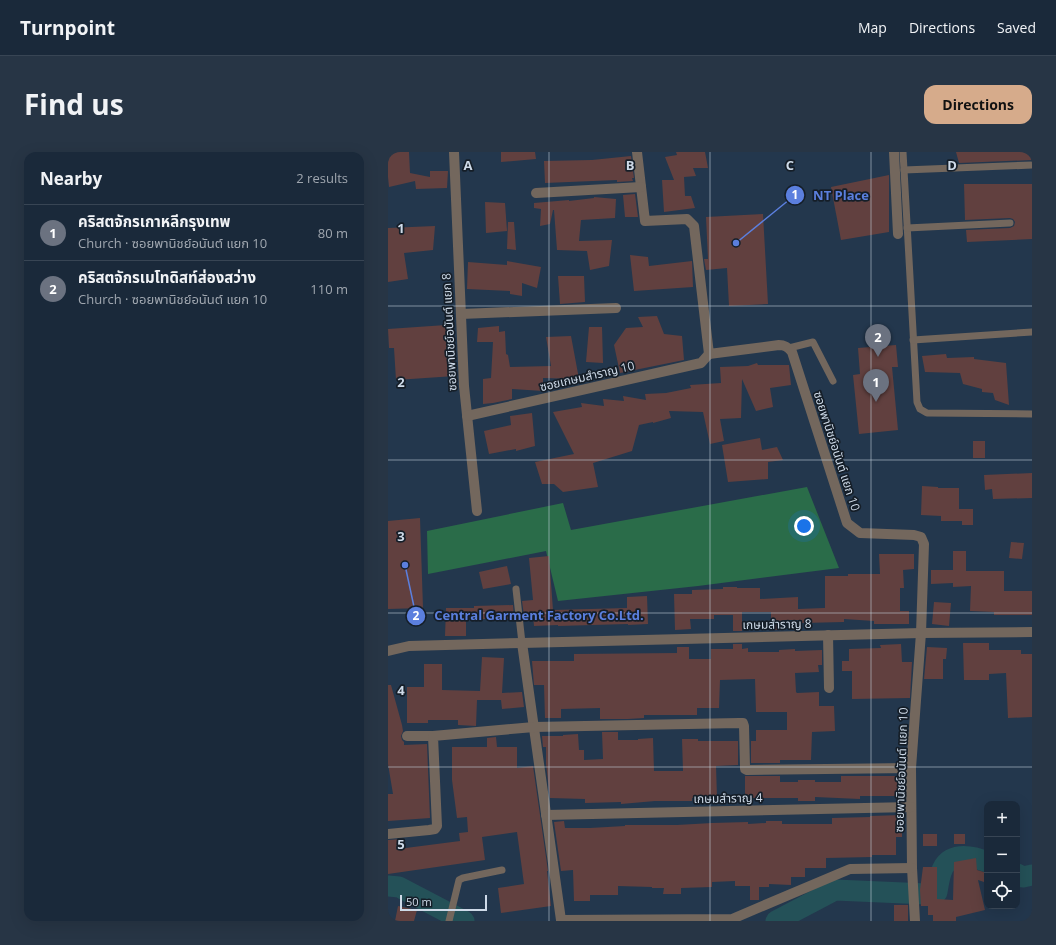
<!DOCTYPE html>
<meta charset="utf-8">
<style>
body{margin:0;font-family:"Open Sans","Noto Sans Thai",sans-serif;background:#273545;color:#f1f3f6}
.controls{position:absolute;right:12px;bottom:12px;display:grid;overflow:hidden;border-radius:8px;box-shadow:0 4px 16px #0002}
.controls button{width:36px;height:36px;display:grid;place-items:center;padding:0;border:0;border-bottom:1px solid #384554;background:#1a293a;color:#f1f3f6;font:20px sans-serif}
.scale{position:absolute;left:12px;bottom:10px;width:87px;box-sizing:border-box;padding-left:4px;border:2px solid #cedae8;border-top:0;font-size:11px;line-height:14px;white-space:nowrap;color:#cedae8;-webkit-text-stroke:3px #151e28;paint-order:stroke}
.you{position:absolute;left:416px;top:374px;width:14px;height:14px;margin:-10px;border:3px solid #fff;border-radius:50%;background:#1a73e8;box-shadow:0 0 0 6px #1a73e833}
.badge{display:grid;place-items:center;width:26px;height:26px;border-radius:50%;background:#d6ab8b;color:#fff;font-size:13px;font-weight:700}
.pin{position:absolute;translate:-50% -33px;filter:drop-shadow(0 1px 2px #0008)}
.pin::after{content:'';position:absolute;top:21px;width:14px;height:12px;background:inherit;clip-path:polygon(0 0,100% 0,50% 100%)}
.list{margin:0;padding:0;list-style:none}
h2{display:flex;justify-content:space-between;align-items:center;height:52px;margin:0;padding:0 16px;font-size:17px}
h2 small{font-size:13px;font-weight:400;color:#9fa6af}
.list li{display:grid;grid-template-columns:26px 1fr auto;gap:12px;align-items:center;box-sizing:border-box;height:56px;padding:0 16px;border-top:1px solid #384554}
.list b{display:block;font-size:15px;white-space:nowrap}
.list p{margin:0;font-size:13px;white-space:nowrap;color:#9fa6af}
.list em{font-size:13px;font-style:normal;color:#9fa6af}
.icon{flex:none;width:22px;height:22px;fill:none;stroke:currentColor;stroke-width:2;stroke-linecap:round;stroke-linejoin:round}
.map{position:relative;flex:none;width:644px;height:769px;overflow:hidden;border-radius:12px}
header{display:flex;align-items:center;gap:24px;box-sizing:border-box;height:56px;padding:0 20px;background:#1a293a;border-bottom:1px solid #384554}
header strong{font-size:19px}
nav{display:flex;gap:22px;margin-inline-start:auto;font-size:14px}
.intro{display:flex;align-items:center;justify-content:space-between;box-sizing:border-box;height:96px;padding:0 24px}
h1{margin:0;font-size:28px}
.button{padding:10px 18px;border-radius:12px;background:#d6ab8b;color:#111;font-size:14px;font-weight:700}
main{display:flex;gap:24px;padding:0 24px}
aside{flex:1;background:#1a293a;border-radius:12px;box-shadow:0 4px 16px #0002}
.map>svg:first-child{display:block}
.green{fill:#2a6c49}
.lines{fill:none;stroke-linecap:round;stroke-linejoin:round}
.river{stroke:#245158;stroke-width:21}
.building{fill:#61403f}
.service{stroke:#73675d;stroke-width:7}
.minor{stroke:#73675d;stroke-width:10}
.grid{fill:none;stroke:#cedae8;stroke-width:1;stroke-opacity:0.55}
.labels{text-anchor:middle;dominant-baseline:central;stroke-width:3.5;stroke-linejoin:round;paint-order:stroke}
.street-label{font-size:12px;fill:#cedae8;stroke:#151e28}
.grid-label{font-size:13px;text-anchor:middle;font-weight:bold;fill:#cedae8;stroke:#151e28;stroke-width:3.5;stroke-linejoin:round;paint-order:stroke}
.leader{fill:none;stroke:#5b7fde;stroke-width:1.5}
.callout-dot{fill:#5b7fde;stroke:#151e28;stroke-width:1.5}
.mark-label{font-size:12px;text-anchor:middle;font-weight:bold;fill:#fff}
.callout-label{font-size:13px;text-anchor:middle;font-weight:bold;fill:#5b7fde;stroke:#151e28;stroke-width:3.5;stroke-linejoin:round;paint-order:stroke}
</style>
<header>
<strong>Turnpoint</strong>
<nav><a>Map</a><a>Directions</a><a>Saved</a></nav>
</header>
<div class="intro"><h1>Find us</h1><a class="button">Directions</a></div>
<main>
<aside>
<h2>Nearby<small>2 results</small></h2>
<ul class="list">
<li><span class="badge" style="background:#6b7280">1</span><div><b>คริสตจักรเกาหลีกรุงเทพ</b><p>Church · ซอยพานิชย์อนันต์ แยก 10</p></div><em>80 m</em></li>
<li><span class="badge" style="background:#6b7280">2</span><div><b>คริสตจักรเมโทดิสท์ส่องสว่าง</b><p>Church · ซอยพานิชย์อนันต์ แยก 10</p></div><em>110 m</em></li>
</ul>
</aside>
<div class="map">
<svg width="644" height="769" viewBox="0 0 644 769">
<rect width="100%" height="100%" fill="#23374d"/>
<!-- green -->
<polygon class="green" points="419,335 451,416 310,434 170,449 158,399 40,422 39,379 175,351 183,378"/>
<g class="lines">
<!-- river -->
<g class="river">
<polyline points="629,722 635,725 644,723"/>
<polyline points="0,734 11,735 76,769"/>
<path d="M388,769l59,-31 92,4 10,-2c1,-6 2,-13 4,-19 6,-22 30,-18 46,-11"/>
</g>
</g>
<!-- building -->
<g class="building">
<polygon points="0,0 21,0 22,21 42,25 42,19 60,19 59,36 28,37 27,29 1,35 0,25"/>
<polygon points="113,0 147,0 148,7 113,10"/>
<polygon points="288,0 317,0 320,16 305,16 308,24 296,25 297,44 303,44 307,56 276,60 274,28 286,28 277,5 289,3"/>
<polygon points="568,0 644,0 644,8 571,11"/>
<polygon points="243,4 246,26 244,26 245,29 229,30 229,28 157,31 156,9 204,8"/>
<polygon points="501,23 501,80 453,88 443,35"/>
<polygon points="576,32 644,32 644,87 579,90 578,78 622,76 626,74 627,70 625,67 622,66 577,68"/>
<polygon points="247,42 250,65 237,65 235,43"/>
<polygon points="206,45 228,47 227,66 193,68 191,89 224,88 221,114 202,118 199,99 169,98 166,58 165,58 162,72 152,74 153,57 146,56 146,51 181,48 181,49 206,46"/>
<polygon points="97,50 117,51 119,79 98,81"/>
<polygon points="375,62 380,152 341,154 339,116 318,118 316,107 320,107 318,65"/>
<polygon points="120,70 126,70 128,98 119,97"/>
<polygon points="47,74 45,98 16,101 20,127 0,130 0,76"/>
<polygon points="242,103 260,105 261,114 304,109 305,135 246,139"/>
<polygon points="119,109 153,115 149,136 134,131 134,144 122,142 122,139 79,137 80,110 119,113"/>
<polygon points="170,124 196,124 197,150 172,152"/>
<polygon points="269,164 276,182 294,184 296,208 232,221 226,193 238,176 255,175 250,165"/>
<polygon points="58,173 60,205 66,205 67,224 8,228 6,196 1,196 0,177"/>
<polygon points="111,174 111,180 117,179 118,202 120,203 122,215 163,214 158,185 183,184 191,227 155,226 155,239 124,237 124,247 105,251 95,252 95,227 103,226 105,190 89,190 90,176"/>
<polygon points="201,175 214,175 215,211 198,210"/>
<polygon points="508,193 510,215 504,215 510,278 471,282 465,223 472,222 470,196"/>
<polygon points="558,202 559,206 586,205 586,207 618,211 621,253 607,248 605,241 594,240 594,237 575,232 572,221 537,220 534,204"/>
<polygon points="369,211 370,213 401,213 403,233 382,236 385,255 368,259 354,227 353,266 332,267 336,289 322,292 315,260 281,259 283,266 265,271 265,270 251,273 244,299 205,311 210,335 175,340 166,332 154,332 147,310 186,302 165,260 194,255 193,251 216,254 215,247 236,249 235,244 258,248 257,242 278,241 303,236 302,233 333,231 332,215 360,214"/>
<polygon points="144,261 147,294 128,299 128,297 101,302 96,279 123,273 122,264"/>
<polygon points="372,286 374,298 389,295 395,308 380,310 380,327 340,330 334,293"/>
<rect x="585" y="289" width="12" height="17"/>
<polygon points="644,321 644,346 605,347 604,337 597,338 596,323"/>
<polygon points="534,334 550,335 550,336 571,336 571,357 585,357 585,373 574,373 574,369 553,369 553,364 533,363"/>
<polygon points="32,366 35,456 0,457 0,369"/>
<polygon points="623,390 636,391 634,407 621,406"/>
<polygon points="565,399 578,399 578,419 616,419 616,439 644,439 644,463 606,463 606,460 582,459 583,434 565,435 565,431 543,432 543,418 565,418"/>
<polygon points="491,402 526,402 526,417 515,418 516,436 512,436 512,459 521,459 521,472 486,472 486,469 456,467 456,470 414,471 414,468 395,468 395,478 383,478 383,460 354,460 354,479 345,479 345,463 326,463 326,467 302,467 303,477 287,478 286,442 304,442 304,438 335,437 335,435 349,435 349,436 372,436 372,447 410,445 410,457 436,456 437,456 437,424 460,424 460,422 492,422"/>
<polygon points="161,404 165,458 239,456 239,445 259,444 260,472 240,473 240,472 170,474 170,473 146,474 145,463 136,464 134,449 145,448 141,406"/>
<polygon points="119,414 123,432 95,437 91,420"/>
<polygon points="546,450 563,451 561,474 544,472"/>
<polygon points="125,453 126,464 124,464 124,467 78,467 78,484 57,484 58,456 86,456 86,454"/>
<polygon points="575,491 601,491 601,498 633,498 633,502 644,502 644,565 620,566 618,521 601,522 601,528 576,528"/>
<polygon points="345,492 354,492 354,497 360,496 360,500 391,500 391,498 407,497 407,499 434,498 434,513 430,513 431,520 407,521 408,540 409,541 431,540 431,554 446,554 447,579 424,580 423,608 392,608 392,611 363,611 363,589 368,589 368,578 399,578 399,560 368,560 367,527 332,528 331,556 309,556 309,563 256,563 256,566 240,567 212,567 212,556 173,557 173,566 157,566 156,533 146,533 144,509 186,509 186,502 289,501 289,495 301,495 301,507 323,507 323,497 345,497"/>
<polygon points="513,492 514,510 524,510 522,546 464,547 464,519 454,519 454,509 461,509 461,497 493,496 492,493"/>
<polygon points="539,495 559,496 558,507 555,507 555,527 536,527"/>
<polygon points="94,505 116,506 114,541 134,540 136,555 114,557 113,548 89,548 88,574 70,573 70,568 40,568 40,571 19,571 19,535 36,535 36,512 54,512 54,538 92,539"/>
<polygon points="0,533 3,533 14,573 15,579 13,584 14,588 16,590 16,593 39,592 42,666 0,669 0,642 5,642 0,612"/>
<polygon points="214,580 230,580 230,588 250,588 250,587 265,586 266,619 295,619 294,587 310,587 310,589 350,589 350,613 328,614 329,646 304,646 304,649 267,649 233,652 233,650 197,651 197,647 162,646 158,612 158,595 155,595 154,584 175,584 175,583 190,582 191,598 196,598 196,608 215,607"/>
<polygon points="108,585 109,595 129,595 129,616 145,614 160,719 159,719 163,754 113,761 110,736 136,732 129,680 94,685 97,708 0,722 0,688 13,687 10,697 72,689 71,681 80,680 79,665 69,666 64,628 64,595 99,595 99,586"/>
<polygon points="357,624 392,624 392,630 410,630 410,628 427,628 427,630 453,630 453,624 517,624 517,644 472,644 472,647 427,645 427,649 410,649 410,646 357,646"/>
<polygon points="514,663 514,685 508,685 508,703 484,703 484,705 438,706 438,716 417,716 417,725 403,725 403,733 381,732 381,735 371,735 371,748 362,748 362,734 347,734 347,729 324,730 324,735 293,736 293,742 275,742 276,736 264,736 264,735 230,734 230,743 202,743 202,749 186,749 185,718 173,719 166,670 176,669 177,676 202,676 237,674 237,673 289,673 324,671 360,670 360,672 378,671 378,669 394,669 394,672 444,672 444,666 482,665 482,664"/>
<rect x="535" y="682" width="14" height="12"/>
<rect x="566" y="682" width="11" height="10"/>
<polygon points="588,706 589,718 599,721 599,731 590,728 597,758 568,765 568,769 545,769 545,763 540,763 540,754 533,754 532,738 535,715 549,715 549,747 565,748 566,710"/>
<rect x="506" y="753" width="14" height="16"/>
<polygon points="10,754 29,758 26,769 7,769"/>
</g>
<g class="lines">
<!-- service -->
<g class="service">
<polyline points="515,0 529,250 532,257 539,261 644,262"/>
<polyline points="516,18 644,13"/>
<polyline points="519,76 622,71"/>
<polyline points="525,188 644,180"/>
<polyline points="401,196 425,190 445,229"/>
<polyline points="128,437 134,491"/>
<polyline points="61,769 71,728 75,726 114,718"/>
</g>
<!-- minor -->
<g class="minor">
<polyline points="66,0 76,234 89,359"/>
<path d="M249,0l8,69 42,-2 7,7 15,128 70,-9c6,0 9,2 13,7l55,171 13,10 54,2 7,2 3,7 -3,89 -10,135 1,100 3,53"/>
<polyline points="506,0 510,82"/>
<polyline points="148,41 253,35"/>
<polyline points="73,162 228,156"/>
<polyline points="79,264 313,211 321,202"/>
<polyline points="440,483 441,536"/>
<polyline points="134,491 173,768 173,769"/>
<polyline points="0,499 21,494 134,491 533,481 644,480"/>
<polyline points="19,584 45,584"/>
<polyline points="158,663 523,655"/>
<polyline points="0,682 41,678 47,677 49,674 45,584 146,575 351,571 355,571 356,574 357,615 357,617 359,618 523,616"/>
<polyline points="173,768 344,767 462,717 524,716"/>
</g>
</g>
<!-- grid -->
<path class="grid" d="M161,0v769M322,0v769M483,0v769M0,154h644M0,308h644M0,461h644M0,615h644"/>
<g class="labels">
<!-- street labels -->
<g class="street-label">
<text transform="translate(61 180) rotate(-93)">ซอยพานิชย์อนันต์ แยก 8</text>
<text transform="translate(199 224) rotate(-13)">ซอยเกษมสำราญ 10</text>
<text transform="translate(449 299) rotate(72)">ซอยพานิชย์อนันต์ แยก 10</text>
<text transform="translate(389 472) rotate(-1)">เกษมสำราญ 8</text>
<text transform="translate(513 618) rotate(-88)">ซอยพานิชย์อนันต์ แยก 10</text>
<text transform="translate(340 646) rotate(-1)">เกษมสำราญ 4</text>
</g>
</g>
<g class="grid-label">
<text x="80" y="18">A</text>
<text x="242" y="18">B</text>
<text x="402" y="18">C</text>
<text x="564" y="18">D</text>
<text x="13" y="81">1</text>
<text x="13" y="235">2</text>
<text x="13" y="389">3</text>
<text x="13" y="543">4</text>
<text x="13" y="697">5</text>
</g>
<!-- callouts -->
<path class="leader" d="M348 91L407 43M17 413L28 464"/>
<g class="callout-dot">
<circle cx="348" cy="91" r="4"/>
<circle cx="17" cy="413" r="4"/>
<circle cx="407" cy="43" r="10"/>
<circle cx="28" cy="464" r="10"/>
</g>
<g class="mark-label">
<text x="407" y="47">1</text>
<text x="28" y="468">2</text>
</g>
<g class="callout-label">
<text x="453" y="48">NT Place</text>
<text x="151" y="468">Central Garment Factory Co.Ltd.</text>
</g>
</svg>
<div class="controls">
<button>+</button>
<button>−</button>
<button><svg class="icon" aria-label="locate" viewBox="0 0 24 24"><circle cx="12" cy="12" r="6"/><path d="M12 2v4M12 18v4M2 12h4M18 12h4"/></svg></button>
</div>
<div class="scale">50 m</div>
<div class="you"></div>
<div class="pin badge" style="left:488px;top:250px;background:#6b7280">1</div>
<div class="pin badge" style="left:490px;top:205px;background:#6b7280">2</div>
</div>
</main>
